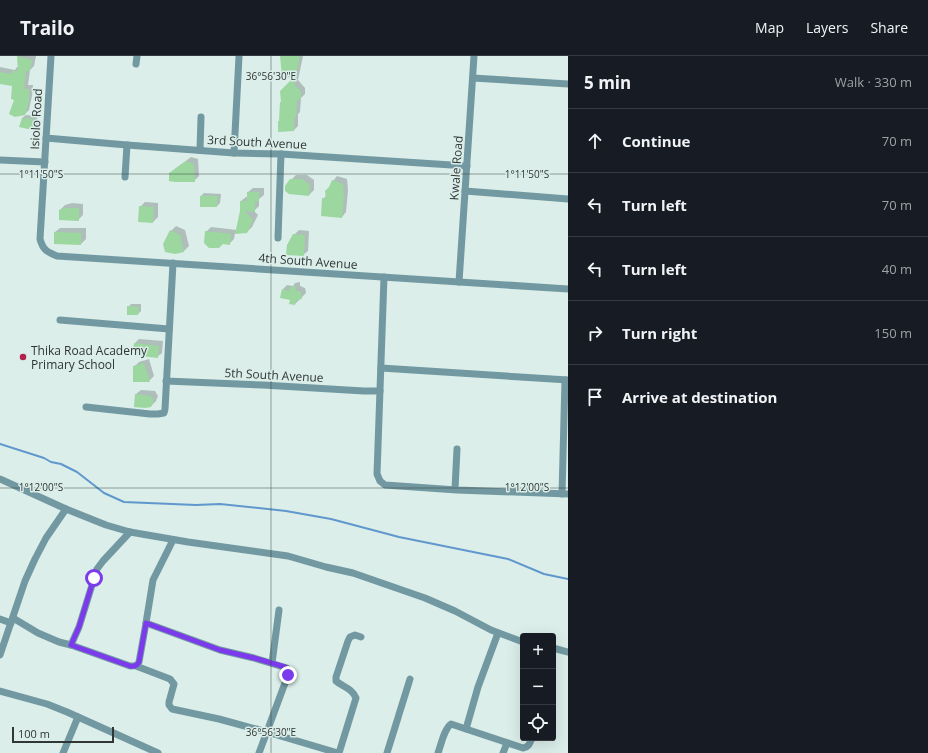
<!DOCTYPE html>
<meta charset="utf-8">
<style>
body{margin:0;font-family:"Open Sans",sans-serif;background:#242831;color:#f1f3f6}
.controls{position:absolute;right:12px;bottom:12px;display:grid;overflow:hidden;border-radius:4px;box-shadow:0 4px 16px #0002}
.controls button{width:36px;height:36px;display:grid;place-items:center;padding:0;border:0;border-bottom:1px solid #363941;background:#171b24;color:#f1f3f6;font:20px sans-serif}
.scale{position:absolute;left:12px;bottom:10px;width:102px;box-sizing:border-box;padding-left:4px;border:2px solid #2f3634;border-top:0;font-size:11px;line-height:14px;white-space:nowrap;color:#2f3634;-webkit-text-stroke:3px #dbeee9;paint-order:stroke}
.stop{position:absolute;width:12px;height:12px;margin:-9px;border:3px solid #7c3aed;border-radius:50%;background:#fff}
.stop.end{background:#7c3aed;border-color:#fff;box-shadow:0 1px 4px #0008}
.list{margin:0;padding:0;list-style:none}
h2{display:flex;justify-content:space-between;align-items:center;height:52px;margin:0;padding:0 16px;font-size:17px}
h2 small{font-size:13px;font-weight:400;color:#9ea1a6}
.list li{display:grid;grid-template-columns:26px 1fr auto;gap:12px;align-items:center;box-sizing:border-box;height:64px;padding:0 16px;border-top:1px solid #363941}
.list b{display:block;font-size:15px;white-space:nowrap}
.list em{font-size:13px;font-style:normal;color:#9ea1a6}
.icon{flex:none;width:22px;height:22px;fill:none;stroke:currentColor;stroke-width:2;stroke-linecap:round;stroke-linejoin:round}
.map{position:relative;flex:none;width:568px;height:697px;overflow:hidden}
header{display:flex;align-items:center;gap:24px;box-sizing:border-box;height:56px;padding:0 20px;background:#171b24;border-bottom:1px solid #363941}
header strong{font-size:19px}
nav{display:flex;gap:22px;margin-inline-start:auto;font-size:14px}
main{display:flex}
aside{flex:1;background:#171b24}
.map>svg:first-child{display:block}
.shadow{fill:#0003}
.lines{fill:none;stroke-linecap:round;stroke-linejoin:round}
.stream{stroke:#6097cd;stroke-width:2}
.building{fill:#9bd79f}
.minor{stroke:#7299a2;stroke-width:7}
.route{stroke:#7c3aed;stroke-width:5}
.ticks{fill:none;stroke:#2f3634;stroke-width:1;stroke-opacity:0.45}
.poi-dot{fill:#b2214c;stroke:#dbeee9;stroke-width:1.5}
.labels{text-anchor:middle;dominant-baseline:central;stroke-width:3;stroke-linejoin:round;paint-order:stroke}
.street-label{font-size:12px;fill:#2f3634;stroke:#dbeee9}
.poi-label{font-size:12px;fill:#2f3634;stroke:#dbeee9;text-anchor:start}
.ticks-label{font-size:10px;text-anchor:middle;fill:#2f3634;stroke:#dbeee9;stroke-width:3;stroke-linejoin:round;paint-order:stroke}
</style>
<header>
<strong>Trailo</strong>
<nav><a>Map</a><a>Layers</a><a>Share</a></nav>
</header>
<main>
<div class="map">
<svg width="568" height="697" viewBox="0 0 568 697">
<rect width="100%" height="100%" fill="#dbeee9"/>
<!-- shadow -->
<g class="shadow">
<polygon points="18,0 36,0 34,10 30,14 28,29 33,29 32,40 29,54 25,58 16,43 13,29 0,27 0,11 15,14 17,11 19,11"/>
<polygon points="281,0 303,0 298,24 305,32 305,38 301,42 300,56 298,58 298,70 294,74 279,75 280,65 295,21"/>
<polygon points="26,59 37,60 38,68 35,71 22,62"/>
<polygon points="191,101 198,103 199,120 194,125 175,113"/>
<polygon points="296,119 307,119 314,124 314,134 309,139 291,124"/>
<polygon points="337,120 347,123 348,134 346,156 342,161 323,143 327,139 333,125"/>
<polygon points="253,132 264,132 264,139 259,143 259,150 254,155 258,159 252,171 247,176 235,177 234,183 229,188 206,176 211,171 237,174 241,155 241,145 246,141 248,141 248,136"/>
<polygon points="204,137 221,138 220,147 217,150 201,150 201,140"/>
<polygon points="145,146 158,147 158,161 153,166 140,151"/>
<polygon points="72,147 83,148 83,159 78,164 60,154 65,149"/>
<polygon points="176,170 185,174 189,190 184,195 175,197 171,175"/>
<polygon points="60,172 86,172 86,183 81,188 55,176"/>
<polygon points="299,174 309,175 308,195 303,199 294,179"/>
<polygon points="300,226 300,230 305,232 306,237 295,248 283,233 287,229 293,230 295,227"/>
<polygon points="131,248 141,248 141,255 138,258 128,251"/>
<polygon points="139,283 163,285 162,297 157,301 135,287"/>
<polygon points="149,303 154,320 150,324 134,324 134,311 139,306"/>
<polygon points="141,334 155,335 158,340 156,345 151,350 136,338"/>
</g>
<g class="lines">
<!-- stream -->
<polyline class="stream" points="0,388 44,402 51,406 61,408 77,416 104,437 124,446 196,449 220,448 286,455 331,463 399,481 508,503 544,518 568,523"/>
</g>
<!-- building -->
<g class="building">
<polygon points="17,0 32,4 30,15 26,15 24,33 29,33 29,45 25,59 15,61 9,58 14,44 11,43 12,30 0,28 0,16 11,18 12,15 18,15"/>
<polygon points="280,0 300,0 294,28 301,36 301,43 297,44 296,61 294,61 294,75 278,76 278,65 279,65 280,46 281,46 280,35 293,22 282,20"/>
<polygon points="22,62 34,63 35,71 28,73 19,71"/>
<polygon points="186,105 194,108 195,126 175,126 169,125 169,117"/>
<polygon points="290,123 302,123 310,129 309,140 289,138 285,135 285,130"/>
<polygon points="332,124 343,128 344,140 342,162 321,160 322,142 326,143 325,135 329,131"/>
<polygon points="247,136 259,136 259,145 255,146 255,156 245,155 253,164 247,177 235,178 240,155 240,145 247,145"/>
<polygon points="200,140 218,140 217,151 200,151"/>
<polygon points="139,150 154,151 153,167 138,166"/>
<polygon points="66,152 79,152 79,165 59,164 59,154"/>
<polygon points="170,174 180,179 184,196 175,198 165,196 163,188"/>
<polygon points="205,175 231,178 230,189 223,188 219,192 209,192 204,187"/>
<polygon points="54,176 81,177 81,189 54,188"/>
<polygon points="293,178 305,179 304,200 286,199 287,189"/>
<polygon points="295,230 296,235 301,236 302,243 296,244 295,249 289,248 290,244 280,242 282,233 290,235 290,231"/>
<polygon points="127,250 139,251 138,259 127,259"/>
<polygon points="134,287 159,290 158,302 132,299"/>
<polygon points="144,307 150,326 133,326 133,310"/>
<polygon points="135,338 151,340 154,345 151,351 145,352 134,351"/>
</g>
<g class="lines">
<!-- minor -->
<g class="minor">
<path d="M51,0l-11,183c3,11 7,13 17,17l511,33"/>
<polyline points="136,8 137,0"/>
<polyline points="473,22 568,28"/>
<polyline points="46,82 127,89 234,97 281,98 467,110"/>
<polyline points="200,94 201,61"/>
<polyline points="234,97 239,0"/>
<polyline points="0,104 45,106"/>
<polyline points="125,121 127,89"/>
<polyline points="465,135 568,143"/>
<polyline points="278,182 281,98"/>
<polyline points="384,221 377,418 380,425 385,429 457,434 568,438"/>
<polyline points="459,226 474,0"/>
<polyline points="60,264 169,273"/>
<polyline points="381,312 568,324"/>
<polyline points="166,325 263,329 364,335 380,335"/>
<polyline points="86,351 150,358 158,358 164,357 165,353 173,207"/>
<polyline points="0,423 66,453 106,469 130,476 188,486 288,500 326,511 353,517 425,542 455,555 491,574 523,586"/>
<polyline points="455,433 457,393"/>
<polyline points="562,438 565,324"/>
<path d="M13,562l25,15 21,9 12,3 59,21c4,0 7,0 9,-4l7,-39 7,-43 20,-40"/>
<polyline points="0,563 11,567"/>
<polyline points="146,567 220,594 254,602 287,612 288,614 288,619 259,697"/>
<polyline points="71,589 79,571 97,513 103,505 130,476"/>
<polyline points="553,592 568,596"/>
<polyline points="0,599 25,525 35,503 46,482 66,453"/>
<polyline points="272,607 279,554"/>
<polyline points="136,610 170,623 174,628 169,646 169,649 172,653 219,663 267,676 338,697"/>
<polyline points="0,635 47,648 67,656 107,674 158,697"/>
<polyline points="466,673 478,631 498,577"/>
<polyline points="63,697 78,661"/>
<path d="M339,697l17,-55c-4,-10 -13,-11 -20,-17v-4l12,-36 2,-4 5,-2 6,2"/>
<polyline points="387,697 410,623"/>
<path d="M438,697c3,-8 6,-24 13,-29l72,24c6,-1 7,-5 9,-10"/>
<polyline points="503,697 507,687"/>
</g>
</g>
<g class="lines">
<!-- route -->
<path class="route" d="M94,522l-15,49 -8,18 59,21c4,1 7,0 9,-4l7,-39 74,27 34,8 31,9c4,2 3,4 3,8"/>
</g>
<!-- ticks -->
<path class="ticks" d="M271,0v697M0,118h568M0,432h568"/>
<!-- markers -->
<circle class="poi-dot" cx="23" cy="301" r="4"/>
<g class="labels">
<!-- street labels -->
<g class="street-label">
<text transform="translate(36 63) rotate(-87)">Isiolo Road</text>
<text transform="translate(257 86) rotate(3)">3rd South Avenue</text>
<text transform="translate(456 112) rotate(-86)">Kwale Road</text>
<text transform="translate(308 205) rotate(4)">4th South Avenue</text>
<text transform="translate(274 319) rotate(3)">5th South Avenue</text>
</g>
<!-- poi labels -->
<g class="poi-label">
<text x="31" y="294">Thika Road Academy<tspan x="31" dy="14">Primary School</tspan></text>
</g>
</g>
<g class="ticks-label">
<text x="271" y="24">36°56'30"E</text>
<text x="41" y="122">1°11'50"S</text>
<text x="527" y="122">1°11'50"S</text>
<text x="41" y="435">1°12'00"S</text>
<text x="527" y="435">1°12'00"S</text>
<text x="271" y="680">36°56'30"E</text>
</g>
</svg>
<div class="controls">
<button>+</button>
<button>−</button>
<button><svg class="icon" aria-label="locate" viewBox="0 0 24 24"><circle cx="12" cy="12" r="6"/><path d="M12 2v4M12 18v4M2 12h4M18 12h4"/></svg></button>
</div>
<div class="scale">100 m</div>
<div class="stop" style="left:94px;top:522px"></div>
<div class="stop end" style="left:288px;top:619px"></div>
</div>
<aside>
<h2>5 min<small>Walk · 330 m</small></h2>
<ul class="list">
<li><svg class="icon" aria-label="ahead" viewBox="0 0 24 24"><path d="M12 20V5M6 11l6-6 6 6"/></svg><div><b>Continue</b></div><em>70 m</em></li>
<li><svg class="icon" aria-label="left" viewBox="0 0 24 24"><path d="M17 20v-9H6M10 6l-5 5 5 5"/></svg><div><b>Turn left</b></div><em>70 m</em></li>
<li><svg class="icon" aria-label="left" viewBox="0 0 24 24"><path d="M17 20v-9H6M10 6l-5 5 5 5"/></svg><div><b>Turn left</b></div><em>40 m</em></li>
<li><svg class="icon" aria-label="right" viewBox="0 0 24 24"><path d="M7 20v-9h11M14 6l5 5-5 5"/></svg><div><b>Turn right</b></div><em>150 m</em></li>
<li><svg class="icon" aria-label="arrive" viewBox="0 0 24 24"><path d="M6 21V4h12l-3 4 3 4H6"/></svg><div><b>Arrive at destination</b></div></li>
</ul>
</aside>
</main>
